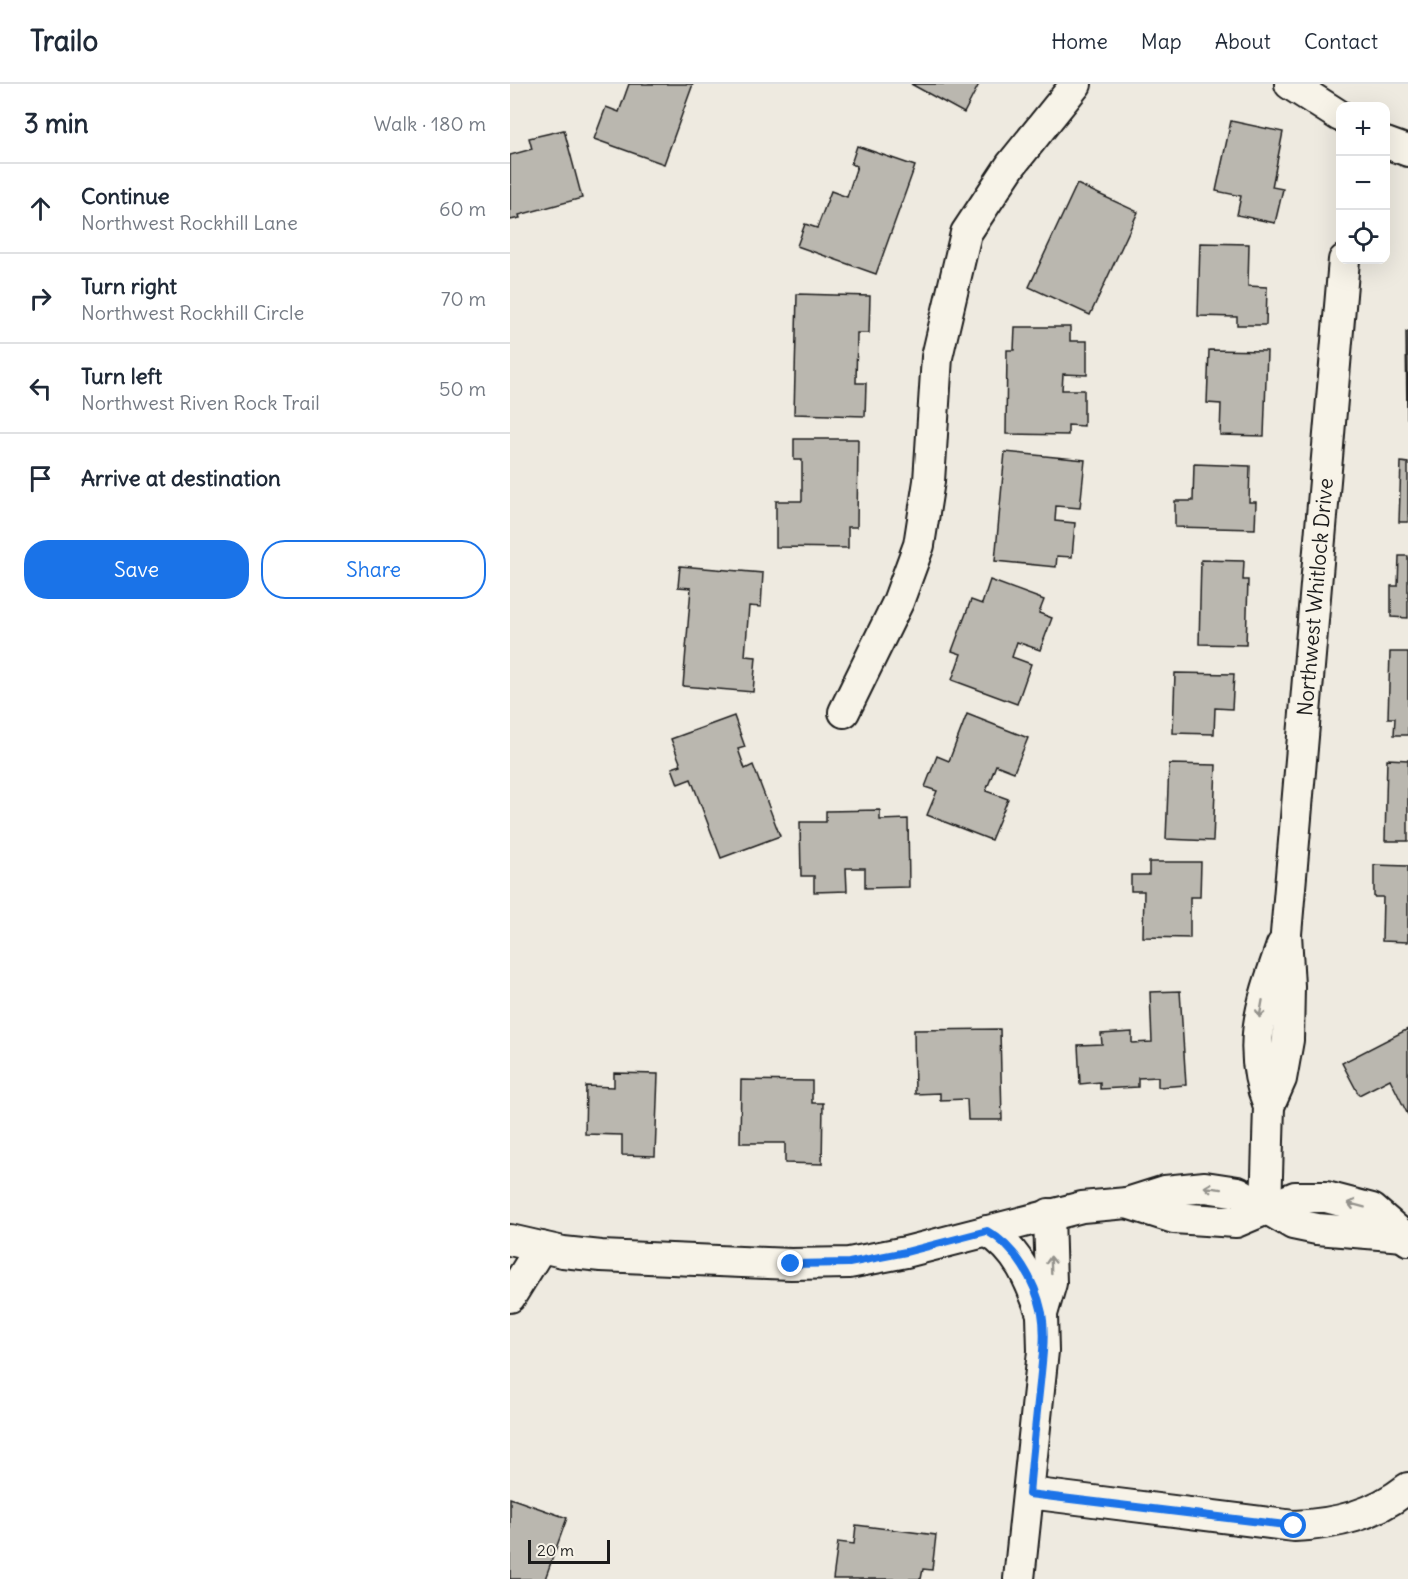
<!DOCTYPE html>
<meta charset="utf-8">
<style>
body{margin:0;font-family:Delius,sans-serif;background:#f2f2f3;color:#1f2937}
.controls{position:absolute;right:18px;top:18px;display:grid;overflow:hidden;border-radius:12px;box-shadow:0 6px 24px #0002}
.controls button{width:54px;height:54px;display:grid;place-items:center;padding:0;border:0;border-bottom:2px solid #e0e1e3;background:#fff;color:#1f2937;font:30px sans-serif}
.scale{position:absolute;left:18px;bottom:15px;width:82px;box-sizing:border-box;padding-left:6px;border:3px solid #1c1c1c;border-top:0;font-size:16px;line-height:21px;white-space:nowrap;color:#1c1c1c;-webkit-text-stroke:4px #f7f3e8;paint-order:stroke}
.stop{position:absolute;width:18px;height:18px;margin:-14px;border:4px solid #1a73e8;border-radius:50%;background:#fff}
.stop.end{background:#1a73e8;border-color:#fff;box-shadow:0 2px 6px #0008}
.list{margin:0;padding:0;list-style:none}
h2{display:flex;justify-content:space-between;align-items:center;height:78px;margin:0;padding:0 24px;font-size:26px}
h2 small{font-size:20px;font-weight:400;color:#747a83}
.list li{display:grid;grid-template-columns:39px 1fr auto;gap:18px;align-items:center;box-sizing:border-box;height:90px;padding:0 24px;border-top:2px solid #e0e1e3}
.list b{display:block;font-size:22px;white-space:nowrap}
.list p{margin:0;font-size:20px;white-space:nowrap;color:#747a83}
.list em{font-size:20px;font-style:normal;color:#747a83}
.actions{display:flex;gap:12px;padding:18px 24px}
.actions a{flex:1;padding:14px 0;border:2px solid #1a73e8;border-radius:24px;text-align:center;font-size:21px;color:#1a73e8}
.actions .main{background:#1a73e8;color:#fff}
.icon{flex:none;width:33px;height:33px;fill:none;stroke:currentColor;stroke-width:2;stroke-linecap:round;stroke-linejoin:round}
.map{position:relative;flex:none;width:898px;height:1495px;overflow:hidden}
header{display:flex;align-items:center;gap:36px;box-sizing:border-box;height:84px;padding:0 30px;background:#fff;border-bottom:2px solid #e0e1e3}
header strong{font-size:28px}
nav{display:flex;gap:33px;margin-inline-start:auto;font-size:21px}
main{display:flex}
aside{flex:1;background:#fff}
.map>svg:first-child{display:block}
.building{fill:#bab7af;stroke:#1c1c1c;stroke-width:1.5}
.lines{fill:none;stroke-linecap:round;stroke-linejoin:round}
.street-casing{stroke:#1c1c1c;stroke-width:34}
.street{stroke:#f7f3e8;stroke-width:30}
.oneway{stroke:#94928c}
.route{stroke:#1a73e8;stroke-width:8}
.labels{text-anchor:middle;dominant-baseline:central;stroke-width:4.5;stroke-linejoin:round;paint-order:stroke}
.street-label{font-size:21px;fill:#1c1c1c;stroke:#f7f3e8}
</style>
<header>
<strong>Trailo</strong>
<nav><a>Home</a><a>Map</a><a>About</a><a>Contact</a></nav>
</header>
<main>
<aside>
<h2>3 min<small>Walk · 180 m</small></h2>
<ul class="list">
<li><svg class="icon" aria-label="ahead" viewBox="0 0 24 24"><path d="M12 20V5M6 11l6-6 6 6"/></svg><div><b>Continue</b><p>Northwest Rockhill Lane</p></div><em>60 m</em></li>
<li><svg class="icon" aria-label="right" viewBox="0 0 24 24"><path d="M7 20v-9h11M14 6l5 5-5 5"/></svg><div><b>Turn right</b><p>Northwest Rockhill Circle</p></div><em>70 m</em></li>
<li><svg class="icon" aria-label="left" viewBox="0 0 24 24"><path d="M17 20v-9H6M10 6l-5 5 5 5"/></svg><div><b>Turn left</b><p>Northwest Riven Rock Trail</p></div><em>50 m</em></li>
<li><svg class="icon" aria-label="arrive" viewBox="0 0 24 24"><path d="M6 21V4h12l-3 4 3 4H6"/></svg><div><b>Arrive at destination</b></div></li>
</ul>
<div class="actions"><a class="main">Save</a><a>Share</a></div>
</aside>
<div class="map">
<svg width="898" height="1495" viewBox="0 0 898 1495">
<rect width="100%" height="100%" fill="#eeeae0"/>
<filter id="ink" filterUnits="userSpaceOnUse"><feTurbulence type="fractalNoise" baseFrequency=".0167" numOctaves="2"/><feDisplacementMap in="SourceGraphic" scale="12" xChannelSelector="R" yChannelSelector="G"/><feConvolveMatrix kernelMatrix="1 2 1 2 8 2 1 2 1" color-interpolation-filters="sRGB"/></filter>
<g filter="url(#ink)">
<!-- building -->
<g class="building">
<polygon points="119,0 183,0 154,80 84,55 96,23 109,28"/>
<polygon points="401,0 469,0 454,29"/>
<polygon points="721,37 773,48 762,103 773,105 765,139 727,131 731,112 706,107"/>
<polygon points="54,46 72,114 9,131 10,134 0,136 0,71 22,65 19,54"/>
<polygon points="347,62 405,82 366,190 287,162 295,140 307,144 321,107 337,113 347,82 341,80"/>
<polygon points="567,100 628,128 580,231 519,203"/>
<polygon points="690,159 739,160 738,202 757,203 756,241 727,241 727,233 688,232"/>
<polygon points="287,210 360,212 359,249 347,249 346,299 356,299 355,332 284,330"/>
<polygon points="505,243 560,243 560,257 577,257 577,291 553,290 552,306 574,306 574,342 558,341 558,351 496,350 497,266 504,266"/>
<polygon points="896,248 898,248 898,334 897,334"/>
<polygon points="699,266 757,267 754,352 710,351 711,320 697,319"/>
<polygon points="284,355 348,355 347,443 338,443 338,464 266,463 266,417 292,417 292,376 284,376"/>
<polygon points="495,368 575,376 570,424 546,422 545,437 565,439 562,473 547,472 546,483 485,477"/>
<polygon points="891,378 898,379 898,438 889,438"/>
<polygon points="684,380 740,382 739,418 746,418 745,445 665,443 665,417 683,417"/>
<polygon points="889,472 898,472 898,534 881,533 881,502 888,502"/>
<polygon points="691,476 734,477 733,496 738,496 736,561 689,560"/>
<polygon points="170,482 253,489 251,523 239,522 235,572 246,573 243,608 173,602 181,504 168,503"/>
<polygon points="480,496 534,516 529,529 542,534 530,566 507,558 502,573 521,580 507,620 442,596 451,570 442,567 461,516 472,520"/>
<polygon points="880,568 898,568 898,651 884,651 885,634 878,634"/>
<polygon points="665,589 724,590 722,625 705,624 704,650 663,649"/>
<polygon points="457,630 518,654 504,688 486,681 476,707 498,715 481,756 417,731 427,707 415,703 427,672 439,677"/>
<polygon points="224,632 235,663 228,665 235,685 243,681 270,752 211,774 181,695 168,700 162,684 171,681 161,655"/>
<polygon points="877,675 898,676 898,757 875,757"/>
<polygon points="659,680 706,681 703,757 656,755"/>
<polygon points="370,726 370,736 398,735 399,803 355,804 355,784 336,784 337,807 304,808 304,792 291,792 290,738 316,738 316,727"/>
<polygon points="639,778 691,778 690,813 680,813 680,854 633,853 634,807 621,807 621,791 639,791"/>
<polygon points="864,781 898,782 898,858 872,857 873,813 864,813"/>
<polygon points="670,907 676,1001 648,1003 648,993 628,994 628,1003 590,1005 590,998 570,1000 568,961 592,960 591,950 622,948 622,959 642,958 640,908"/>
<polygon points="490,945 492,1036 458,1036 457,1015 430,1016 430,1009 405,1010 404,946"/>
<polygon points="898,945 898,1031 880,995 849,1011 832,979"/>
<polygon points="104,989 148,990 145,1072 112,1071 112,1051 75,1050 76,1002 104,1003"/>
<polygon points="231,996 302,997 302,1019 313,1019 312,1080 275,1079 275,1059 230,1059"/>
<polygon points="0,1414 57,1434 35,1495 0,1495"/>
<polygon points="346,1441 426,1451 422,1486 413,1485 411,1495 323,1495 328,1458 344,1460"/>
</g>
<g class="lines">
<defs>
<g id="street">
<polyline points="780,0 830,32"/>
<polyline points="876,59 898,67"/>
<polyline points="334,628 388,518 409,461 419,397 427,273 456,149 501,81 566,0"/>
<path d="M759,1022c-24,-59 -7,-104 13,-161"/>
<polyline points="617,1119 664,1134 726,1138 785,1113 816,1113 862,1125 898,1156"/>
<polyline points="756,1126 759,1022 771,995 778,956 779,902 776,850 834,176"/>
<path d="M477,1147c31,18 44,51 55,83"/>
<polyline points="0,1156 53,1168 91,1172 281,1180 339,1179 396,1168 572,1123 617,1119 655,1107 695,1103 728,1108 783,1140 807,1145 894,1152"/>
<polyline points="0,1213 31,1163"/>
<path d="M519,1409l265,33c43,-2 80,-11 114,-38"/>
<polyline points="509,1495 533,1267 532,1230 541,1199 539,1130"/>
</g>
</defs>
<!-- street casing -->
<use href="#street" class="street-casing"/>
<!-- street -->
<use href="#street" class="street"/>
</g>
<!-- one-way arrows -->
<defs><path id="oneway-shaft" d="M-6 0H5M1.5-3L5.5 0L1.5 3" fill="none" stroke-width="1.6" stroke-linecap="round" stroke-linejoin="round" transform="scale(1.5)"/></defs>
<g class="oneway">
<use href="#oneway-shaft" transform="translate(751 925) rotate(100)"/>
<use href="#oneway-shaft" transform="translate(703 1104) rotate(-173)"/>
<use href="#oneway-shaft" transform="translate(846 1121) rotate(-165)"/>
<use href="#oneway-shaft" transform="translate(541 1181) rotate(-92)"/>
</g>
</g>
<g class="lines" filter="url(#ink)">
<!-- route -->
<path class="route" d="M281,1180l58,-1 57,-11 81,-21c29,16 48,50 55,82 4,22 0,48 -2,70 -4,37 -8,74 -11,111l265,32"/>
</g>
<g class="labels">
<!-- street labels -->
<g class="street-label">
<text transform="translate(805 513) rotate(-85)">Northwest Whitlock Drive</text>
</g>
</g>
</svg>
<div class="controls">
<button>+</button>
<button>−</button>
<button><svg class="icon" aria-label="locate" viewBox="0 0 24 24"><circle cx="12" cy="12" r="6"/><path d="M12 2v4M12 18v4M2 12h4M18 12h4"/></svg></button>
</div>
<div class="scale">20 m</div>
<div class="stop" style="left:784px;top:1442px"></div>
<div class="stop end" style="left:281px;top:1180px"></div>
</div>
</main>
